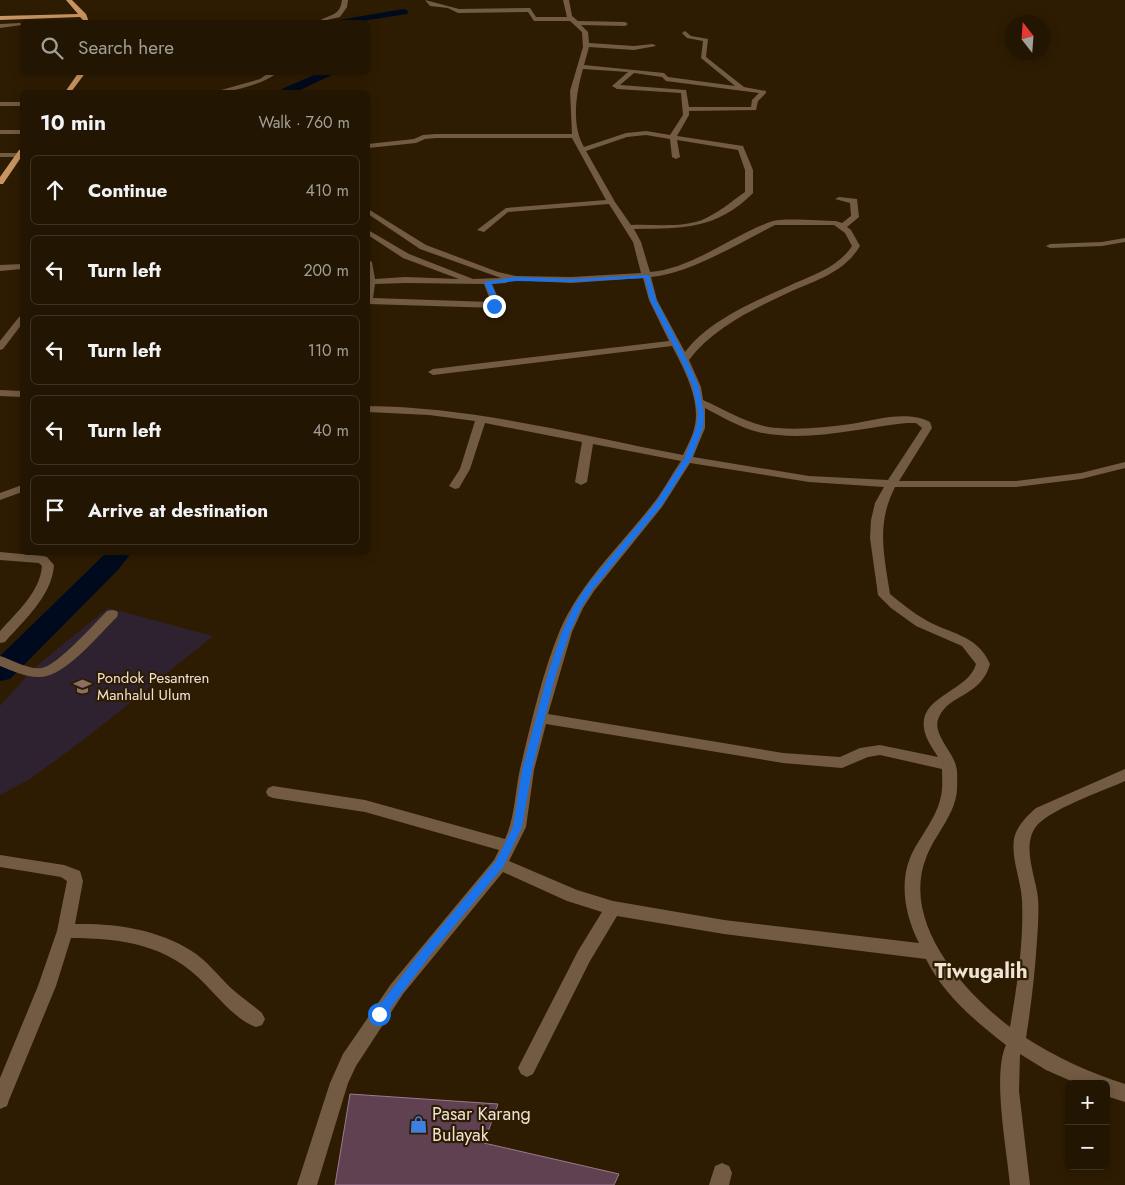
<!DOCTYPE html>
<meta charset="utf-8">
<style>
body{margin:0;font-family:Jost,sans-serif;background:#2e2211;color:#f1f3f6}
.controls{position:absolute;right:15px;bottom:15px;display:grid;overflow:hidden;border-radius:8px;box-shadow:0 2px 12px #0003}
.controls button{width:45px;height:45px;display:grid;place-items:center;padding:0;border:0;border-bottom:1px solid #3f3424;background:#221502;color:#f1f3f6;font:25px sans-serif}
.compass{position:absolute;left:1005px;top:15px;width:45px;height:45px;border-radius:50%;background:#221502;box-shadow:0 2px 12px #0003;rotate:343deg}
.stop{position:absolute;width:15px;height:15px;margin:-11px;border:4px solid #1a73e8;border-radius:50%;background:#fff}
.stop.end{background:#1a73e8;border-color:#fff;box-shadow:0 1px 5px #0008}
.list{margin:0;padding:0;list-style:none}
h2{display:flex;justify-content:space-between;align-items:center;height:65px;margin:0;padding:0 20px;font-size:21px}
h2 small{font-size:16px;font-weight:400;color:#a29f99}
.list li{display:grid;grid-template-columns:32px 1fr auto;gap:15px;align-items:center;box-sizing:border-box;height:70px;margin:0 10px 10px;padding:0 10px;border:1px solid #3f3424;border-radius:8px}
.list b{display:block;font-size:19px;white-space:nowrap}
.list em{font-size:16px;font-style:normal;color:#a29f99}
.icon{flex:none;width:28px;height:28px;fill:none;stroke:currentColor;stroke-width:2;stroke-linecap:round;stroke-linejoin:round}
.map{position:relative;flex:none;width:1125px;height:1185px;overflow:hidden}
.search{position:absolute;background:#221502;box-shadow:0 2px 12px #0003;left:20px;top:20px;width:350px;height:55px;display:flex;align-items:center;gap:12px;box-sizing:border-box;padding:0 18px;border-radius:8px;color:#a29f99;font-size:19px}
.panel{position:absolute;background:#221502;box-shadow:0 2px 12px #0003;left:20px;top:90px;width:350px;height:465px;border-radius:8px}
.map>svg:first-child{display:block}
.education{fill:#2f2230}
.lines{fill:none;stroke-linecap:round;stroke-linejoin:round}
.river{fill:#000a1e;fill-rule:evenodd}
.building{fill:#604152;stroke:#9b7a8c}
.minor{fill:#735b43;fill-rule:evenodd}
.major{fill:#c89562;fill-rule:evenodd}
.route{fill:#1a73e8}
.labels{text-anchor:middle;dominant-baseline:central;stroke-width:4.5;stroke-linejoin:round;paint-order:stroke}
.poi-label{font-size:15px;fill:#efe3d3;stroke:#2e1c02;text-anchor:start}
.near-poi-label{font-size:18px;fill:#efe3d3;stroke:#2e1c02;text-anchor:start}
.near-quarter-label{font-size:21px;font-weight:bold;fill:#efe3d3;stroke:#2e1c02}
</style>
<div class="map">
<svg width="1125" height="1185" viewBox="0 0 1125 1185">
<rect width="100%" height="100%" fill="#2e1c02"/>
<!-- education -->
<polygon class="education" points="108,608 213,636 91,734 30,779 0,795 0,706 34,668"/>
<g class="lines">
<!-- river -->
<g class="river">
<polygon points="403,9 407,10 408,12 407,14 356,22 337,22 339,20"/>
<polygon points="321,72 338,72 296,92 281,92 282,89"/>
<polygon points="107,552 132,552 118,570 10,679 0,681 0,656"/>
</g>
</g>
<!-- building -->
<polygon class="building" points="350,1094 498,1104 484,1143 619,1174 614,1185 335,1185"/>
<g class="lines">
<!-- minor -->
<g class="minor">
<path d="M342,0h6l-1,7 -7,10 -22,5c9,-8 22,-4 24,-22z"/>
<path d="M425,0l34,9 71,-1 6,9h31l-4,-17h6l3,16 6,5 47,1 3,2 -3,2 -44,-1 7,7 1,11 45,3 19,-2 3,2 -22,4 -45,-3 -5,18 80,8 4,4 67,9 -34,-28 2,-17 -16,-3 -5,-5 3,-2 6,5 17,3 -2,18 38,30 22,4v2l-8,8 -2,9 -67,1v4l-12,21 66,10 10,24v23c-37,37 -70,35 -119,36l7,13 9,30c41,-3 82,-36 120,-50 12,-5 51,-1 66,-1l6,2 9,-7 -1,-13 -15,-4 4,-2 18,2 2,18 -12,10 4,3 9,16c-15,25 -40,33 -66,44 -38,18 -79,36 -105,70l12,27 2,13c25,11 47,26 75,28 24,2 49,-1 73,-4 24,-4 56,-14 79,-2l2,6 -33,53h117l65,-8 44,-11v6l-44,11 -65,8h-121c-19,37 -11,67 -5,107 11,9 22,18 34,25 25,15 53,15 66,45 -9,33 -40,29 -51,53 -8,16 14,34 17,49 2,7 1,16 1,23 -1,25 -22,45 -31,69 -25,64 37,133 84,169 7,-41 14,-85 12,-127 -1,-20 -11,-41 -8,-61 2,-12 13,-23 22,-31l89,-39v12c-22,10 -78,29 -90,47 -13,20 1,49 3,70 1,14 0,29 -1,42 -2,33 -6,66 -11,98 31,20 65,35 99,46v18l-19,-6v-12h-28l-32,-14 -26,-16 -1,37 11,94h-20c-3,-35 -18,-110 -4,-140 -30,-23 -63,-51 -80,-86l-202,-25 -107,-18 -27,45 -57,113 -6,3 -6,-3 -3,-6 3,-6 57,-111 24,-39 -35,-11 -64,-29 -100,122 -47,72 -8,17 -31,102h-20l33,-102 13,-29 48,-70 103,-124 5,-10 -134,-38 -92,-14 -5,-2 -2,-4 2,-4 5,-2 92,14 140,39c10,-22 10,-47 15,-70 11,-46 22,-95 40,-139 21,-48 60,-84 92,-125 11,-13 19,-30 29,-44l-88,-17 -6,38 -6,3 -6,-3 7,-40 -97,-19 -15,46 -11,19 -4,1 -6,-3 11,-17 15,-48 -46,-6 -61,-3v-6c106,1 211,29 315,49 4,-9 9,-17 11,-26 8,-27 -10,-60 -22,-83l-239,29 -5,-3 5,-3 236,-28 -20,-41 -6,-22 -72,5 -61,-3 -4,3 -14,1 9,21 -4,3 -129,-4v-44l4,2 3,17 30,-2 54,2 -56,-21 -35,-23v-5l41,24 64,25 28,-1 -81,-29 -52,-35v-5l58,36 72,27 18,4 55,1 70,-4 -8,-31 -24,-38 -101,8 -24,20 -7,-2 29,-22 100,-8 -34,-62h-136l-11,1 -9,4 -48,5v-4l46,-5 9,-4 13,-1h136l-2,-43 13,-44 -1,-15 -12,-11h-36l-6,-9 -70,1 -10,-5 -18,-2zM583,69l45,3 -16,14 5,3 64,4 2,22 -13,20 -24,-4 -20,2 -42,14c-13,-22 -8,-54 -1,-78zM634,73l28,4 4,4 93,12 -7,7 -1,7h-62l-3,-17 -66,-5zM646,135l24,4 2,18 4,2 4,-2 -3,-17 61,10 7,20v22c-14,10 -27,21 -43,28 -22,8 -48,4 -71,5l-16,-23 -29,-51 41,-14zM775,225h59l11,8 7,13c-13,20 -36,28 -57,37 -38,18 -84,35 -110,69l-28,-52 -6,-23c38,-3 90,-35 124,-52zM405,283l79,1 7,18 -118,-4 2,-14zM705,408c17,9 34,19 53,24 48,11 101,-4 149,-9h9l6,5 -34,52 -79,-4 -116,-19 12,-29zM690,463l119,19 75,5 -9,16 -4,17 -1,18 8,57 13,13 25,18 46,20 14,18c-7,27 -57,32 -52,64 1,10 9,21 14,29l-58,-12 -20,3 -20,9 -57,-4 -235,-39 24,-82 11,-24 11,-17 68,-84zM546,724l237,39 59,5 26,-11 12,-2 62,14c0,9 1,18 -1,27 -4,22 -22,41 -31,62 -11,27 -4,60 9,85l-195,-23 -111,-19 -36,-11 -68,-29 17,-34 8,-57z"/>
<polygon points="0,24 20,23 22,25 0,28"/>
<path d="M270,72l7,1c-12,10 -48,21 -63,19l46,-13z"/>
<rect x="0" y="102" width="22" height="4"/>
<rect x="0" y="130" width="22" height="4"/>
<rect x="0" y="153" width="22" height="4"/>
<polygon points="1125,238 1125,242 1102,246 1050,248 1046,246 1050,244 1102,242"/>
<polygon points="22,264 22,269 0,271 0,265"/>
<polygon points="22,316 22,324 3,349 0,350 0,341 19,317"/>
<polygon points="0,390 22,391 22,397 0,396"/>
<polygon points="22,485 22,492 0,500 0,493"/>
<path d="M0,552l43,4 4,1 7,8c-2,31 -30,55 -49,77l-5,1v-12c17,-19 40,-39 42,-65l-3,-3 -39,-3z"/>
<path d="M112,610l5,1 1,3 -1,3c-18,17 -51,59 -76,60 -14,1 -28,-6 -41,-11v-10c13,4 28,14 42,12 16,-3 52,-44 65,-57z"/>
<path d="M0,855l64,10 16,6 3,10 -8,43c38,-1 82,5 115,26 17,10 28,26 42,39 10,9 21,16 30,24l3,6 -3,6 -6,2c-20,-7 -37,-29 -52,-44 -36,-38 -82,-45 -133,-45l-15,48 -47,114 -2,6 -7,3v-31l38,-92 19,-55 10,-50 -6,-4 -61,-10z"/>
<polygon points="722,1163 729,1166 732,1173 729,1185 709,1185 715,1166"/>
</g>
<!-- major -->
<g class="major">
<polygon points="66,0 72,0 86,14 89,22 85,22 80,17 0,20 0,16 78,14"/>
<polygon points="79,72 86,72 71,92 65,92"/>
<polygon points="19,150 22,150 22,156 3,184 0,184 0,177"/>
</g>
</g>
<!-- route -->
<polygon class="route" points="649,275 656,300 687,360 699,387 704,414 703,428 691,459 662,505 593,589 581,608 570,632 555,677 532,770 522,827 503,867 432,953 383,1018 379,1019 375,1018 373,1014 375,1011 425,946 496,861 513,827 522,770 547,677 562,632 573,608 587,586 655,504 684,459 696,428 698,414 693,387 681,360 650,300 645,278 571,282 516,281 491,284 501,304 494,307 491,306 494,303 484,282 516,277 571,279"/>
<!-- icons -->
<defs>
<symbol id="school-bare" viewBox="-9 -9 18 18"><path d="M0-5L7-2L0 1L-7-2ZM-4 1L0 2.5L4 1V4Q0 6-4 4Z" fill="#8d6e63" stroke="#2e1c02" stroke-width="2.5" paint-order="stroke"/></symbol>
<symbol id="shop-bare" viewBox="-9 -9 18 18"><path d="M-5-2.5h2.3a2.7 3.5 0 0 1 5.4 0H5L5.5 6h-11ZM-1.5-2.5h3a1.5 2.3 0 0 0-3 0Z" fill="#3f7fe0" stroke="#2e1c02" stroke-width="2.5" paint-order="stroke"/></symbol>
</defs>
<g fill-rule="evenodd">
<use href="#school-bare" x="70" y="674" width="25" height="25"/>
<use href="#shop-bare" x="406" y="1112" width="25" height="25"/>
</g>
<g class="labels">
<!-- poi labels -->
<g class="poi-label">
<text x="97" y="678">Pondok Pesantren<tspan x="97" dy="17">Manhalul Ulum</tspan></text>
</g>
<!-- near-poi labels -->
<g class="near-poi-label">
<text x="432" y="1114">Pasar Karang<tspan x="432" dy="21">Bulayak</tspan></text>
</g>
<!-- near-quarter labels -->
<g class="near-quarter-label">
<text x="981" y="971">Tiwugalih</text>
</g>
</g>
</svg>
<div class="controls">
<button>+</button>
<button>−</button>
</div>
<svg class="compass" viewBox="-18 -18 36 36"><path d="M0-13l5 13h-10z" fill="#e53935"/><path d="M0 13l5-13h-10z" fill="#a29f99"/></svg>
<div class="stop" style="left:379px;top:1014px"></div>
<div class="stop end" style="left:494px;top:306px"></div>
<div class="search"><svg class="icon" aria-label="search" viewBox="0 0 24 24"><circle cx="10" cy="10" r="6"/><path d="M15 15l6 6"/></svg>Search here</div>
<section class="panel">
<h2>10 min<small>Walk · 760 m</small></h2>
<ul class="list">
<li><svg class="icon" aria-label="ahead" viewBox="0 0 24 24"><path d="M12 20V5M6 11l6-6 6 6"/></svg><div><b>Continue</b></div><em>410 m</em></li>
<li><svg class="icon" aria-label="left" viewBox="0 0 24 24"><path d="M17 20v-9H6M10 6l-5 5 5 5"/></svg><div><b>Turn left</b></div><em>200 m</em></li>
<li><svg class="icon" aria-label="left" viewBox="0 0 24 24"><path d="M17 20v-9H6M10 6l-5 5 5 5"/></svg><div><b>Turn left</b></div><em>110 m</em></li>
<li><svg class="icon" aria-label="left" viewBox="0 0 24 24"><path d="M17 20v-9H6M10 6l-5 5 5 5"/></svg><div><b>Turn left</b></div><em>40 m</em></li>
<li><svg class="icon" aria-label="arrive" viewBox="0 0 24 24"><path d="M6 21V4h12l-3 4 3 4H6"/></svg><div><b>Arrive at destination</b></div></li>
</ul>
</section>
</div>
